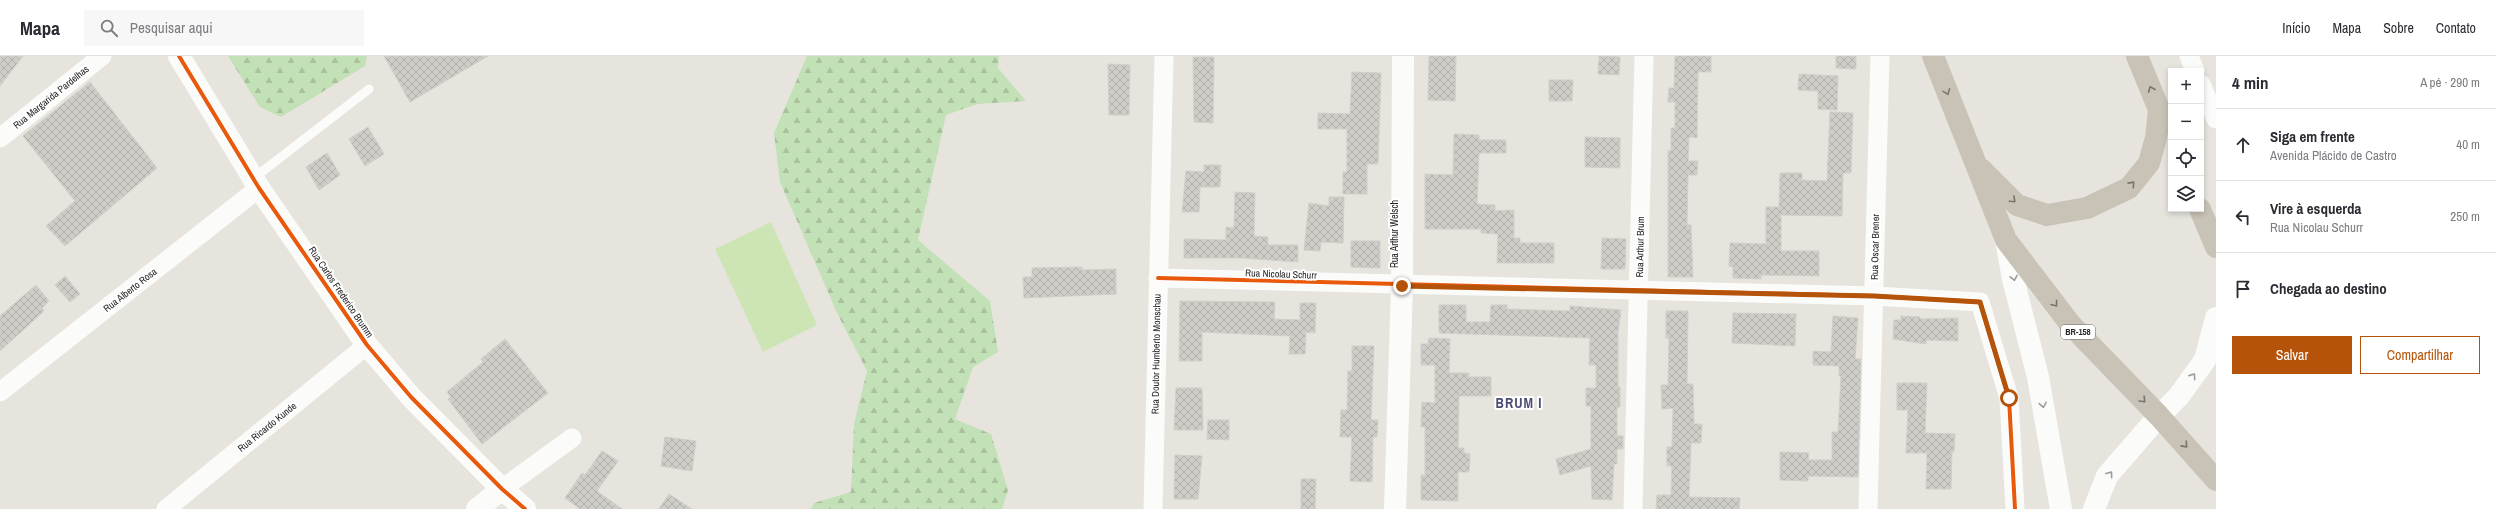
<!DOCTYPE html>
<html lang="pt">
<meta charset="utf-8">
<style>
body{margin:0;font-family:"Archivo Narrow",sans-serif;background:#f7f7f7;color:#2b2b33}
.controls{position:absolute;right:12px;top:12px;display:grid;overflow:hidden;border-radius:0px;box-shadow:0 2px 6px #0003}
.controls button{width:36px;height:36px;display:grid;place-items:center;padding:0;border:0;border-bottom:1px solid #e1e1e2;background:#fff;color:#2b2b33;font:20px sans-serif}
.stop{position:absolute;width:12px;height:12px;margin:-9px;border:3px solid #b45309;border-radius:50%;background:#fff}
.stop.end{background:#b45309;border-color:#fff;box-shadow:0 1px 4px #0008}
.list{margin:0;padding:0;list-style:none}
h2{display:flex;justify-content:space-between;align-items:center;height:52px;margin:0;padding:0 16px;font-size:17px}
h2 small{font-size:13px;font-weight:400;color:#7c7c81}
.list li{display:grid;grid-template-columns:26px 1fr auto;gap:12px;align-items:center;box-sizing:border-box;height:72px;padding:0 16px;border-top:1px solid #e1e1e2}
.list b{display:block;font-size:15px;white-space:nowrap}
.list p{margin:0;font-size:13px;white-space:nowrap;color:#7c7c81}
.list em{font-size:13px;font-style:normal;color:#7c7c81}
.actions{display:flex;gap:8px;padding:12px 16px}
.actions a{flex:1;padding:9px 0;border:1px solid #b45309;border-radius:0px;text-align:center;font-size:14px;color:#b45309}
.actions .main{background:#b45309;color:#fff}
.icon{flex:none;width:22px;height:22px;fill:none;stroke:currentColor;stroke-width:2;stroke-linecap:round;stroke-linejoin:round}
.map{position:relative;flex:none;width:2216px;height:453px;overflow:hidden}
header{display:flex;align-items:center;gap:24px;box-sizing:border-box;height:56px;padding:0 20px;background:#fff;border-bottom:1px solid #e1e1e2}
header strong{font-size:19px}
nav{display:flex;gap:22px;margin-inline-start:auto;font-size:14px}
.search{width:280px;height:36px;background:#f7f7f7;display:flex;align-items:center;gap:10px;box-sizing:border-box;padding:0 14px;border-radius:0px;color:#7c7c81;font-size:15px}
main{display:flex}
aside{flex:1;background:#fff}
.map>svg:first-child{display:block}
.forest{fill:url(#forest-firs)}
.pitch{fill:#cde5b4}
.building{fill:url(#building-cross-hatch);stroke:#d1cfc9}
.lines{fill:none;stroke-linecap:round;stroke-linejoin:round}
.service{stroke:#fbfbfa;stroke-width:9}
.minor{stroke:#fbfbfa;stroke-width:19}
.tertiary{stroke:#fbfbfa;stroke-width:22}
.secondary{stroke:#fbfbfa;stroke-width:22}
.trunk{stroke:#c9c3b7;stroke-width:22}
.cycleway-casing{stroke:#fff;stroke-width:6}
.cycleway{stroke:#e8590c;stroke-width:4}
.oneway{stroke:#78756f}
.oneway2{stroke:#9c9c9b}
.route{stroke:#b45309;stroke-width:5}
.labels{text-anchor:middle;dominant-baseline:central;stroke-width:4;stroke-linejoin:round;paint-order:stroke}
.shield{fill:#fff;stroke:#686868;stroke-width:1}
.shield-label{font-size:9px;font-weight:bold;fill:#272727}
.street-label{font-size:10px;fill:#272727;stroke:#fff}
.district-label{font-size:14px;font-weight:bold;letter-spacing:1px;fill:#4a4c76;stroke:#fff}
</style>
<header>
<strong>Mapa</strong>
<div class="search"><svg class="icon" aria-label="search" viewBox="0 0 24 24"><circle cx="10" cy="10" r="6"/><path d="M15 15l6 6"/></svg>Pesquisar aqui</div>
<nav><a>Início</a><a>Mapa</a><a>Sobre</a><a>Contato</a></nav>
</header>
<main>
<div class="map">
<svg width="2216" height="453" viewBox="0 0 2216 453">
<defs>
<pattern id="forest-firs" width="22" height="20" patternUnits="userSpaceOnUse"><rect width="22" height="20" fill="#c3e1b6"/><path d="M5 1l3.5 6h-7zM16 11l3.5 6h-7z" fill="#a8c19c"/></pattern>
<pattern id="building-cross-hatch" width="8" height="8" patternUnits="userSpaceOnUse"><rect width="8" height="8" fill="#cfcdc8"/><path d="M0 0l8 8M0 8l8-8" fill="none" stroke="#b2b0ac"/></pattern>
</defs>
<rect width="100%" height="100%" fill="#e6e4dd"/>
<!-- forest -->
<g class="forest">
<polygon points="228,0 367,0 365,10 281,61 260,51"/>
<polygon points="807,0 999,0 998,12 1026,45 977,48 946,59 918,184 990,245 998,296 973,311 955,363 991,378 1008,434 1002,453 811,453 814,447 851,436 854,368 867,315 838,259 780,126 774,77"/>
</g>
<!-- pitch -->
<polygon class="pitch" points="771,166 817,269 763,296 715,193"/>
<!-- building -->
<g class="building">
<polygon points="0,0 23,0 0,30"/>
<polygon points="384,0 488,0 410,46"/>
<polygon points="1429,0 1456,0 1455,45 1428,44"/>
<polygon points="1599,0 1620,1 1619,19 1598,18"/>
<polygon points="1675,0 1711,0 1711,16 1698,16 1697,82 1689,81 1688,105 1698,105 1697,119 1688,119 1687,169 1691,169 1693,221 1668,221 1668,94 1671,95 1671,72 1675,72 1675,46 1668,46 1669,32 1674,32"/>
<polygon points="1836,0 1856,0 1856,13 1836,12"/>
<polygon points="1193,1 1214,1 1213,67 1194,66"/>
<polygon points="1108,8 1130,9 1129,59 1109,59"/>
<polygon points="1352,16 1381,17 1378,108 1367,108 1367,138 1343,138 1343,116 1347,116 1347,73 1318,73 1318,57 1350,58"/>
<polygon points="1799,18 1838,20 1837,54 1818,53 1818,35 1798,34"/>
<polygon points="1549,24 1573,24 1572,45 1549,45"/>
<polygon points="90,26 157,112 65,190 46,170 75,145 23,80"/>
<polygon points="1830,56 1853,57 1851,117 1843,117 1842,160 1781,159 1781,195 1819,195 1819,220 1761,219 1761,223 1733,222 1733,211 1729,210 1730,187 1766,188 1766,151 1779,151 1780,117 1802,117 1802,124 1827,125"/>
<polygon points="368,71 384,98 365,110 349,83"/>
<polygon points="1454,78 1479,79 1479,84 1506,84 1506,97 1479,97 1477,148 1495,149 1495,155 1514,154 1514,182 1520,182 1520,187 1554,187 1554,207 1497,207 1498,178 1481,177 1481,173 1425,173 1425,118 1453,119"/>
<polygon points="1585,81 1620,82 1620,112 1585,111"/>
<polygon points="327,97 340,119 319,134 306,111"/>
<polygon points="1204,109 1221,109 1220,131 1200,131 1199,156 1182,156 1186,115 1204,116"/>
<polygon points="1235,136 1255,137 1254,180 1268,181 1268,189 1298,189 1298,206 1241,202 1184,202 1184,183 1226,184 1226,171 1234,172"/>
<polygon points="1329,141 1344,141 1343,187 1321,186 1320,195 1304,194 1309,147 1329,150"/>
<polygon points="1602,182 1626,183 1625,213 1601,213"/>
<polygon points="1351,185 1380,185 1380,212 1351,211"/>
<polygon points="1082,211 1082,214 1116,213 1116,238 1024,242 1023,221 1032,221 1032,212"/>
<polygon points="65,220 80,238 70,246 55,229"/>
<polygon points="36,229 49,245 42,252 44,255 0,295 0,260"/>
<polygon points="1180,245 1275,246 1274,263 1300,264 1300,247 1316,247 1315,277 1306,276 1305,298 1289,298 1290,280 1202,276 1202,305 1179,305"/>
<polygon points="1439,249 1466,249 1466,266 1490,266 1491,249 1507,249 1507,253 1570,255 1570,250 1621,254 1618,276 1618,331 1620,331 1620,351 1617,351 1617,380 1623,380 1623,393 1617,393 1617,408 1614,408 1612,444 1592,443 1591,410 1560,419 1556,403 1591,393 1591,350 1586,350 1586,332 1596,332 1596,309 1589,309 1590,282 1439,277"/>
<polygon points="1666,255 1688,255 1687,328 1693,328 1694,368 1702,368 1701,387 1691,387 1689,441 1740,442 1739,453 1656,453 1657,439 1671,439 1672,410 1667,410 1667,391 1672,391 1673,352 1662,353 1661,329 1668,329 1669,282 1666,282"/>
<polygon points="1733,257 1796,258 1795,290 1732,287"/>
<polygon points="1833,260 1858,262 1855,303 1861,303 1858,421 1808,420 1808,425 1780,424 1780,396 1809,397 1808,404 1832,404 1832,376 1838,376 1841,320 1839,320 1839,310 1813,309 1813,295 1831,296"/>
<polygon points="1901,260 1920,261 1920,263 1958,262 1958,285 1926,284 1926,288 1893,283 1894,264 1901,264"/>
<polygon points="1429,282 1450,283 1449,317 1469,317 1469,321 1491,321 1491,340 1459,340 1458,392 1464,392 1464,397 1470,398 1469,416 1458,416 1458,445 1421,444 1421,419 1425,419 1425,371 1421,371 1422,346 1435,347 1435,309 1421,309 1421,288 1428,288"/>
<polygon points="505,283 548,337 482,388 448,343 451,341 447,336 483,306 481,303"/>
<polygon points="1352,290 1374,290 1371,364 1378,364 1377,381 1373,381 1372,426 1350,425 1352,381 1340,381 1341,354 1347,354 1348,315 1352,315"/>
<polygon points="1897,327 1927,327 1925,377 1955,378 1954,396 1952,396 1951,433 1926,433 1927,397 1906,397 1908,354 1897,354"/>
<polygon points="1176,332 1202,332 1203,374 1174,374"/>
<polygon points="1208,364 1229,364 1229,384 1207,383"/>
<polygon points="665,381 696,385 692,415 661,410"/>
<polygon points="602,395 618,405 597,435 622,453 580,453 565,442 582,417 585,419"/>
<polygon points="1175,399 1202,400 1198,443 1174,443"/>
<polygon points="1301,423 1316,423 1315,453 1301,453"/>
<polygon points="669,438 692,453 659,453"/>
</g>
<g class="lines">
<!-- service -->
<polyline class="service" points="254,122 369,33"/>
<!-- minor -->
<g class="minor">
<polyline points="2189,0 2195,15"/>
<polyline points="2201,28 2216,63"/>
<polyline points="0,82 102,0"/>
<polyline points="1158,222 1874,240 1980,246 2009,342 2015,453"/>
<polyline points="0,336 259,132"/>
<polyline points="502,433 572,382"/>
<polyline points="166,453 367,289"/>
<polyline points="1153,453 1164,0"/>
<polyline points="1633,453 1644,0"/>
<polyline points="1868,453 1880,0"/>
</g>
<!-- tertiary -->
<g class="tertiary">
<polyline points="179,0 259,132 367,289 411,341 502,433 525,453"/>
<polyline points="477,453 502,433"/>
<polyline points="1395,453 1402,229 1403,0"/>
</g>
<!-- secondary -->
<g class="secondary">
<polyline points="2006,184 2013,223 2038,321 2061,453"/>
<polyline points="2094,453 2107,420 2159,360 2179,340 2205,304 2216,262"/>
</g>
<!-- trunk -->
<g class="trunk">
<polyline points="1933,0 2006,184 2071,269 2159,360 2216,424"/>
<polyline points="2137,0 2165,68"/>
<polyline points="1982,114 2017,149 2047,159 2087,152 2129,132 2149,107 2156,82 2159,54"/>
<polyline points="2200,153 2216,191"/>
</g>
<defs>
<g id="cycleway">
<polyline points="179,0 259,132 367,289 411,341 502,433 525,453"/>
<polyline points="1158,222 1874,240 1980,246 2009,342 2015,453"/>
</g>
</defs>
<!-- cycleway casing -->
<use href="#cycleway" class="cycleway-casing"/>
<!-- cycleway -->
<use href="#cycleway" class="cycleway"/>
</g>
<!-- one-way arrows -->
<defs><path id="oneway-chevron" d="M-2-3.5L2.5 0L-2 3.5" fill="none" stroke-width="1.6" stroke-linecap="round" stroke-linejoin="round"/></defs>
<g class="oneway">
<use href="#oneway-chevron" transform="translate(2151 33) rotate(-112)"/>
<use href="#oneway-chevron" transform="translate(1947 36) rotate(69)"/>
<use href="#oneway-chevron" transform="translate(2132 128) rotate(-48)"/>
<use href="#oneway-chevron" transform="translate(2013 144) rotate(43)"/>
<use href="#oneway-chevron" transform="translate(2055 248) rotate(53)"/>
<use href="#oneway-chevron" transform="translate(2143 344) rotate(46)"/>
<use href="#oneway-chevron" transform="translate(2185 389) rotate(48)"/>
</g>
<g class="oneway2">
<use href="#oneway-chevron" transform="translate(2014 222) rotate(78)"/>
<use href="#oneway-chevron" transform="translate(2193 320) rotate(-55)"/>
<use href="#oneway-chevron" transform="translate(2043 349) rotate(80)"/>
<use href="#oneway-chevron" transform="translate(2110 418) rotate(-54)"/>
</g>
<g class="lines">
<!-- route -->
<polyline class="route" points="1402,230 1874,240 1980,246 2009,342"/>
</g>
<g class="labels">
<!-- shield labels -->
<rect class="shield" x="2061" y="269" width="34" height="14" rx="3"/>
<g class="shield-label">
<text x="2078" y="276">BR-158</text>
</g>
<!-- street labels -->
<g class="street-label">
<text transform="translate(51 41) rotate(-39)">Rua Margarida Pardelhas</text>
<text transform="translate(1394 178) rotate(-90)">Rua Arthur Welsch</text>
<text transform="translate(1640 191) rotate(-89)">Rua Arthur Brum</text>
<text transform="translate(1875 191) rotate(-89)">Rua Oscar Brener</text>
<text transform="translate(1281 218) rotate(2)">Rua Nicolau Schurr</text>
<text transform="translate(130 234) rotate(-38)">Rua Alberto Rosa</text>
<text transform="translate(341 236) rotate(56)">Rua Carlos Frederico Brumm</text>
<text transform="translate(1156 298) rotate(-89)">Rua Doutor Humberto Monschau</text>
<text transform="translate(267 371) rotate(-39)">Rua Ricardo Kunde</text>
</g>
<!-- district labels -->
<g class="district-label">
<text x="1519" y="347">BRUM I</text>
</g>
</g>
</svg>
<div class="controls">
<button>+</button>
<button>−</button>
<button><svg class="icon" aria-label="locate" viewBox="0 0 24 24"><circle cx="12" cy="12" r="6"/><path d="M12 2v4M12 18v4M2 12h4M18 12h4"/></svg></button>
<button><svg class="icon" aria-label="layers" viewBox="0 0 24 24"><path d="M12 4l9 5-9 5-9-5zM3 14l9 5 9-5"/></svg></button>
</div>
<div class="stop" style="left:2009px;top:342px"></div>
<div class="stop end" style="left:1402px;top:230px"></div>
</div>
<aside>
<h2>4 min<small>A pé · 290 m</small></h2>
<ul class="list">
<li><svg class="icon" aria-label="ahead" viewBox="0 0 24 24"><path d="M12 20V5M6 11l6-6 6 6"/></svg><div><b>Siga em frente</b><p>Avenida Plácido de Castro</p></div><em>40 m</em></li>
<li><svg class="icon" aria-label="left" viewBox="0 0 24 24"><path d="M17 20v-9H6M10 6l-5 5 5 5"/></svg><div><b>Vire à esquerda</b><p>Rua Nicolau Schurr</p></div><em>250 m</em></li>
<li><svg class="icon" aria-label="arrive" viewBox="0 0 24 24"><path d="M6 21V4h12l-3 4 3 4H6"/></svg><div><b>Chegada ao destino</b></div></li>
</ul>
<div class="actions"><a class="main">Salvar</a><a>Compartilhar</a></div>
</aside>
</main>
